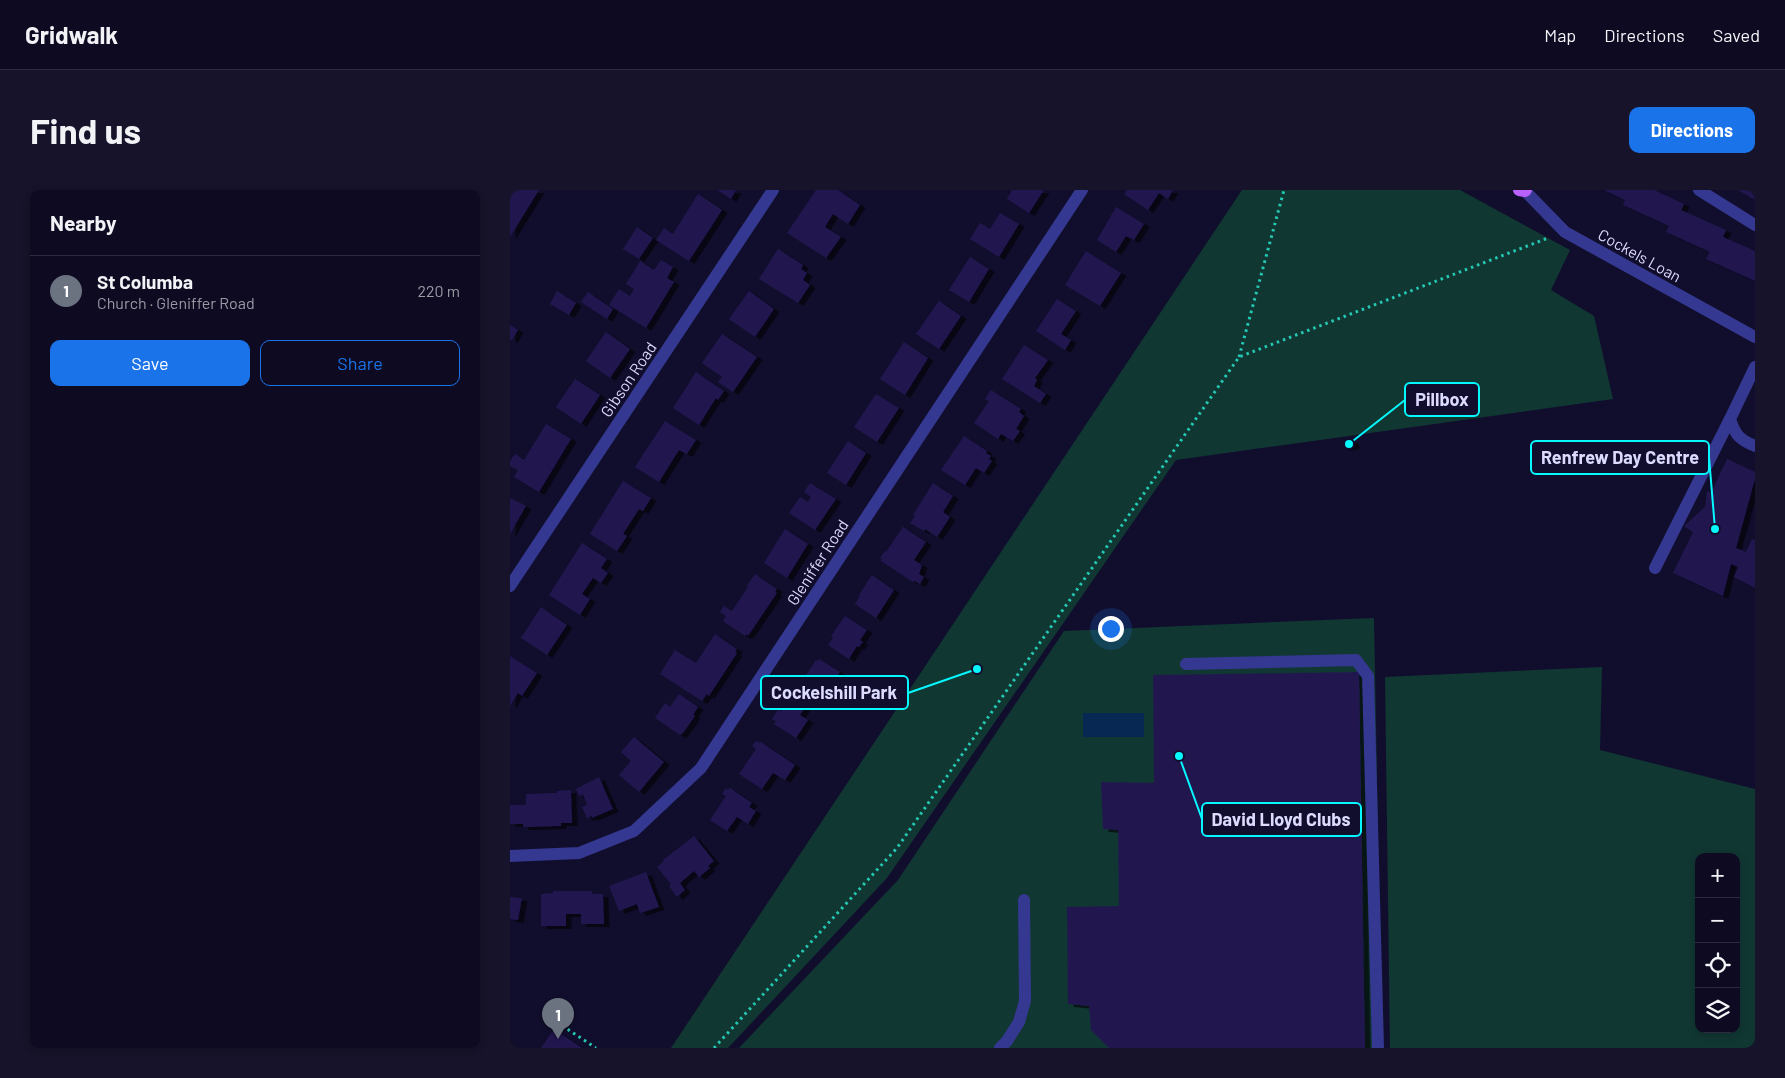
<!DOCTYPE html>
<meta charset="utf-8">
<style>
body{margin:0;font-family:Barlow,sans-serif;background:#16132a;color:#f1f3f6}
.controls{position:absolute;right:15px;bottom:15px;display:grid;overflow:hidden;border-radius:10px;box-shadow:0 2px 8px #0003}
.controls button{width:45px;height:45px;display:grid;place-items:center;padding:0;border:0;border-bottom:1px solid #2d2b40;background:#0d0a22;color:#f1f3f6;font:25px sans-serif}
.you{position:absolute;left:600px;top:438px;width:18px;height:18px;margin:-12px;border:4px solid #fff;border-radius:50%;background:#1a73e8;box-shadow:0 0 0 8px #1a73e833}
.badge{display:grid;place-items:center;width:32px;height:32px;border-radius:50%;background:#1a73e8;color:#fff;font-size:16px;font-weight:700}
.pin{position:absolute;translate:-50% -41px;filter:drop-shadow(0 1px 2px #0008)}
.pin::after{content:'';position:absolute;top:26px;width:18px;height:15px;background:inherit;clip-path:polygon(0 0,100% 0,50% 100%)}
.list{margin:0;padding:0;list-style:none}
h2{display:flex;justify-content:space-between;align-items:center;height:65px;margin:0;padding:0 20px;font-size:21px}
h2 small{font-size:16px;font-weight:400;color:#9a9aa5}
.list li{display:grid;grid-template-columns:32px 1fr auto;gap:15px;align-items:center;box-sizing:border-box;height:70px;padding:0 20px;border-top:1px solid #2d2b40}
.list b{display:block;font-size:19px;white-space:nowrap}
.list p{margin:0;font-size:16px;white-space:nowrap;color:#9a9aa5}
.list em{font-size:16px;font-style:normal;color:#9a9aa5}
.actions{display:flex;gap:10px;padding:15px 20px}
.actions a{flex:1;padding:11px 0;border:1px solid #1a73e8;border-radius:10px;text-align:center;font-size:18px;color:#1a73e8}
.actions .main{background:#1a73e8;color:#fff}
.icon{flex:none;width:28px;height:28px;fill:none;stroke:currentColor;stroke-width:2;stroke-linecap:round;stroke-linejoin:round}
.map{position:relative;flex:none;width:1245px;height:858px;overflow:hidden;border-radius:10px}
header{display:flex;align-items:center;gap:30px;box-sizing:border-box;height:70px;padding:0 25px;background:#0d0a22;border-bottom:1px solid #2d2b40}
header strong{font-size:24px}
nav{display:flex;gap:28px;margin-inline-start:auto;font-size:18px}
.intro{display:flex;align-items:center;justify-content:space-between;box-sizing:border-box;height:120px;padding:0 30px}
h1{margin:0;font-size:35px}
.button{padding:12px 22px;border-radius:10px;background:#1a73e8;color:#fff;font-size:18px;font-weight:700}
main{display:flex;gap:30px;padding:0 30px}
aside{flex:1;background:#0d0a22;border-radius:10px;box-shadow:0 2px 8px #0003}
.map>svg:first-child{display:block}
.green{fill:#113733;fill-rule:evenodd}
.water{fill:#072853}
.building{fill:#201850;filter:url(#shadow)}
.lines{fill:none;stroke-linecap:round;stroke-linejoin:round}
.path{stroke:#24c9b4;stroke-width:3;stroke-dasharray:2.5 4;stroke-linecap:butt}
.minor{stroke:#353890;stroke-width:12}
.major{stroke:#b961ff;stroke-width:12}
.labels{text-anchor:middle;dominant-baseline:central;stroke-width:4;stroke-linejoin:round;paint-order:stroke}
.street-label{font-size:16px;fill:#dcdaff;stroke:#110e2d}
.leader{fill:none;stroke:#06f8ff;stroke-width:2}
.callout-dot{fill:#06f8ff;stroke:#110e2d;stroke-width:2}
.callout{fill:#110e2d;stroke:#06f8ff;stroke-width:2}
.callout-label{font-size:18px;text-anchor:middle;font-weight:bold;fill:#dcdaff}
</style>
<header>
<strong>Gridwalk</strong>
<nav><a>Map</a><a>Directions</a><a>Saved</a></nav>
</header>
<div class="intro"><h1>Find us</h1><a class="button">Directions</a></div>
<main>
<aside>
<h2>Nearby<small></small></h2>
<ul class="list">
<li><span class="badge" style="background:#6b7280">1</span><div><b>St Columba</b><p>Church · Gleniffer Road</p></div><em>220 m</em></li>
</ul>
<div class="actions"><a class="main">Save</a><a>Share</a></div>
</aside>
<div class="map">
<svg width="1245" height="858" viewBox="0 0 1245 858">
<defs>
<filter id="shadow"><feDropShadow dx="5.5" dy="3" stdDeviation="0" flood-color="#0009"/></filter>
</defs>
<rect width="100%" height="100%" fill="#110e2d"/>
<!-- green -->
<g class="green">
<polygon points="732,0 950,0 1060,60 1041,100 1084,126 1103,209 666,270 377,688 218,858 161,858"/>
<polygon points="864,428 872,858 229,858 388,690 554,441"/>
<path d="M1092,477l-2,83 155,39v259h-365l-5,-371zM1189,667h37v172h-37z"/>
</g>
<!-- water -->
<rect class="water" x="573" y="523" width="61" height="24"/>
<!-- building -->
<g class="building">
<polygon points="0,0 29,0 0,47"/>
<polygon points="207,0 226,0 221,9"/>
<polygon points="306,0 328,0 350,15 338,34 323,24 315,37 331,47 316,68 277,43"/>
<polygon points="502,0 534,0 519,23 497,9"/>
<polygon points="617,0 663,0 658,9 649,3 638,20 614,4"/>
<polygon points="1094,0 1144,0 1174,14 1171,20 1216,40 1213,47 1245,61 1245,91 1196,69 1200,62 1156,42 1159,36 1113,15 1115,10"/>
<polygon points="1228,0 1245,0 1245,10"/>
<polygon points="188,4 212,20 179,71 146,50 154,38 163,44"/>
<polygon points="606,17 634,34 624,50 616,46 606,62 587,50"/>
<polygon points="490,23 509,34 489,67 460,49 470,33 480,39"/>
<polygon points="127,37 143,48 129,69 113,59"/>
<polygon points="268,59 293,75 291,79 297,83 293,90 300,95 288,113 249,89"/>
<polygon points="576,61 611,83 590,116 555,95"/>
<polygon points="460,67 479,79 459,112 439,100"/>
<polygon points="151,70 163,77 157,88 164,92 136,138 99,115 109,99 120,106 124,99 116,94 130,71 144,80"/>
<polygon points="47,101 66,113 59,125 40,114"/>
<polygon points="239,101 264,119 245,147 219,129"/>
<polygon points="78,102 103,119 97,129 71,112"/>
<polygon points="547,109 566,121 551,144 561,150 555,160 526,141"/>
<polygon points="429,111 451,126 429,159 406,144"/>
<polygon points="0,135 8,140 2,150 0,149"/>
<polygon points="96,142 120,159 100,188 76,171"/>
<polygon points="212,144 247,167 223,202 208,192 212,187 192,173"/>
<polygon points="394,152 418,168 395,205 370,189"/>
<polygon points="514,155 538,170 525,188 527,190 524,196 536,204 530,213 492,189"/>
<polygon points="186,182 214,201 208,210 206,208 189,235 163,218"/>
<polygon points="65,189 90,205 71,234 46,217"/>
<polygon points="481,200 511,219 509,222 514,226 506,239 510,241 503,251 491,244 488,249 464,233 479,211 475,209"/>
<polygon points="366,204 389,218 367,252 344,237"/>
<polygon points="155,231 186,250 177,264 169,260 149,292 125,277"/>
<polygon points="36,234 61,249 29,302 4,287 8,280 0,276 0,271 5,264 14,270"/>
<polygon points="454,246 477,261 476,263 481,266 479,269 482,271 474,283 466,278 455,295 431,280"/>
<polygon points="843,250 844,256 834,258 833,251"/>
<polygon points="338,251 356,263 336,295 317,283"/>
<polygon points="1217,269 1245,282 1245,289 1226,358 1236,362 1242,349 1245,350 1245,398 1224,387 1228,377 1221,374 1213,406 1163,383 1183,342 1174,336 1195,317 1197,301 1201,303"/>
<polygon points="113,291 141,308 133,321 129,319 113,344 117,346 107,361 80,344"/>
<polygon points="300,293 326,309 305,340 279,323 290,307 298,312 301,307 294,302"/>
<polygon points="423,293 443,306 433,322 440,327 427,347 415,339 414,341 400,333 405,326 403,325"/>
<polygon points="0,308 16,316 0,344"/>
<polygon points="393,337 416,352 404,370 412,375 409,384 414,387 410,394 404,391 403,392 371,371 372,369 370,368 375,361 376,362"/>
<polygon points="275,339 298,354 277,388 254,373"/>
<polygon points="72,353 97,369 91,378 98,383 91,393 83,388 72,404 80,409 70,425 39,405"/>
<polygon points="245,384 267,399 265,402 267,403 238,446 237,444 235,446 213,431 216,426 210,422 214,416 222,421 238,397 237,396"/>
<polygon points="362,385 384,400 366,428 345,414 350,406 349,405"/>
<polygon points="31,417 57,435 37,465 11,448"/>
<polygon points="335,426 357,440 350,450 353,452 349,457 347,456 339,469 318,455 323,448 321,446"/>
<polygon points="205,444 227,459 225,462 227,463 199,506 197,504 192,511 150,484 165,460 186,473"/>
<polygon points="0,466 27,483 12,506 8,503 0,516"/>
<polygon points="309,469 330,482 311,510 289,496 306,470 308,471"/>
<polygon points="849,482 855,858 599,858 581,840 579,816 558,814 557,717 609,716 608,640 593,639 591,592 644,593 643,485"/>
<polygon points="169,504 188,517 183,525 185,526 173,543 170,545 145,528 155,513 160,517"/>
<polygon points="281,506 296,516 290,525 298,530 286,548 264,534 266,531 262,529 268,520 271,521"/>
<polygon points="124,547 154,572 129,602 109,585 121,571 111,562"/>
<polygon points="246,551 250,553 251,552 285,575 275,590 263,583 252,599 229,584 246,559 242,556"/>
<polygon points="89,587 103,619 82,628 82,626 77,628 72,617 77,615 73,604 69,606 66,599"/>
<polygon points="216,598 218,600 220,598 242,613 239,617 246,621 238,634 227,627 217,641 200,630 216,606 212,604"/>
<polygon points="61,600 62,633 51,633 51,636 13,637 13,634 0,634 0,615 16,615 16,604 47,603 47,601"/>
<polygon points="184,646 204,671 198,676 200,678 189,687 184,681 170,693 175,700 167,707 159,696 161,694 147,677 154,671 153,670"/>
<polygon points="136,682 149,717 130,723 127,714 109,721 99,696"/>
<polygon points="43,701 82,701 82,704 93,704 94,734 71,734 71,724 56,724 56,736 31,736 31,704 43,703"/>
<polygon points="0,707 12,708 8,730 0,729"/>
<polygon points="44,839 72,858 31,858"/>
</g>
<g class="lines">
<!-- path -->
<g class="path">
<polyline points="729,167 774,0"/>
<polyline points="36,825 86,858"/>
<polyline points="204,858 387,658 729,167 1038,48"/>
</g>
<!-- minor -->
<g class="minor">
<polyline points="1189,0 1245,35"/>
<polyline points="1015,1 1055,42 1245,147"/>
<path d="M1245,177l-25,52c5,16 10,21 25,27"/>
<polyline points="1145,378 1220,229"/>
<polyline points="0,396 263,0"/>
<polyline points="676,474 846,470 858,486 868,858"/>
<polyline points="0,666 69,663 124,641 191,578 572,0"/>
<polyline points="490,858 497,851 509,832 515,811 514,710"/>
</g>
<!-- major -->
<polyline class="major" points="1009,0 1015,1 1016,0"/>
</g>
<g class="labels">
<!-- street labels -->
<g class="street-label">
<text transform="translate(1130 65) rotate(29)">Cockels Loan</text>
<text transform="translate(118 189) rotate(-56)">Gibson Road</text>
<text transform="translate(307 372) rotate(-57)">Gleniffer Road</text>
</g>
</g>
<!-- callouts -->
<path class="leader" d="M839 254L895 210M1205 339L1199 267M467 479L398 503M669 566L692 629"/>
<g class="callout-dot">
<circle cx="839" cy="254" r="5"/>
<circle cx="1205" cy="339" r="5"/>
<circle cx="467" cy="479" r="5"/>
<circle cx="669" cy="566" r="5"/>
</g>
<g class="callout">
<rect x="895" y="193" width="74" height="33" rx="5"/>
<rect x="1021" y="251" width="178" height="33" rx="5"/>
<rect x="251" y="486" width="147" height="33" rx="5"/>
<rect x="692" y="613" width="159" height="33" rx="5"/>
</g>
<g class="callout-label">
<text x="932" y="216">Pillbox</text>
<text x="1110" y="274">Renfrew Day Centre</text>
<text x="324" y="509">Cockelshill Park</text>
<text x="771" y="636">David Lloyd Clubs</text>
</g>
</svg>
<div class="controls">
<button>+</button>
<button>−</button>
<button><svg class="icon" aria-label="locate" viewBox="0 0 24 24"><circle cx="12" cy="12" r="6"/><path d="M12 2v4M12 18v4M2 12h4M18 12h4"/></svg></button>
<button><svg class="icon" aria-label="layers" viewBox="0 0 24 24"><path d="M12 4l9 5-9 5-9-5zM3 14l9 5 9-5"/></svg></button>
</div>
<div class="you"></div>
<div class="pin badge" style="left:48px;top:849px;background:#6b7280">1</div>
</div>
</main>
